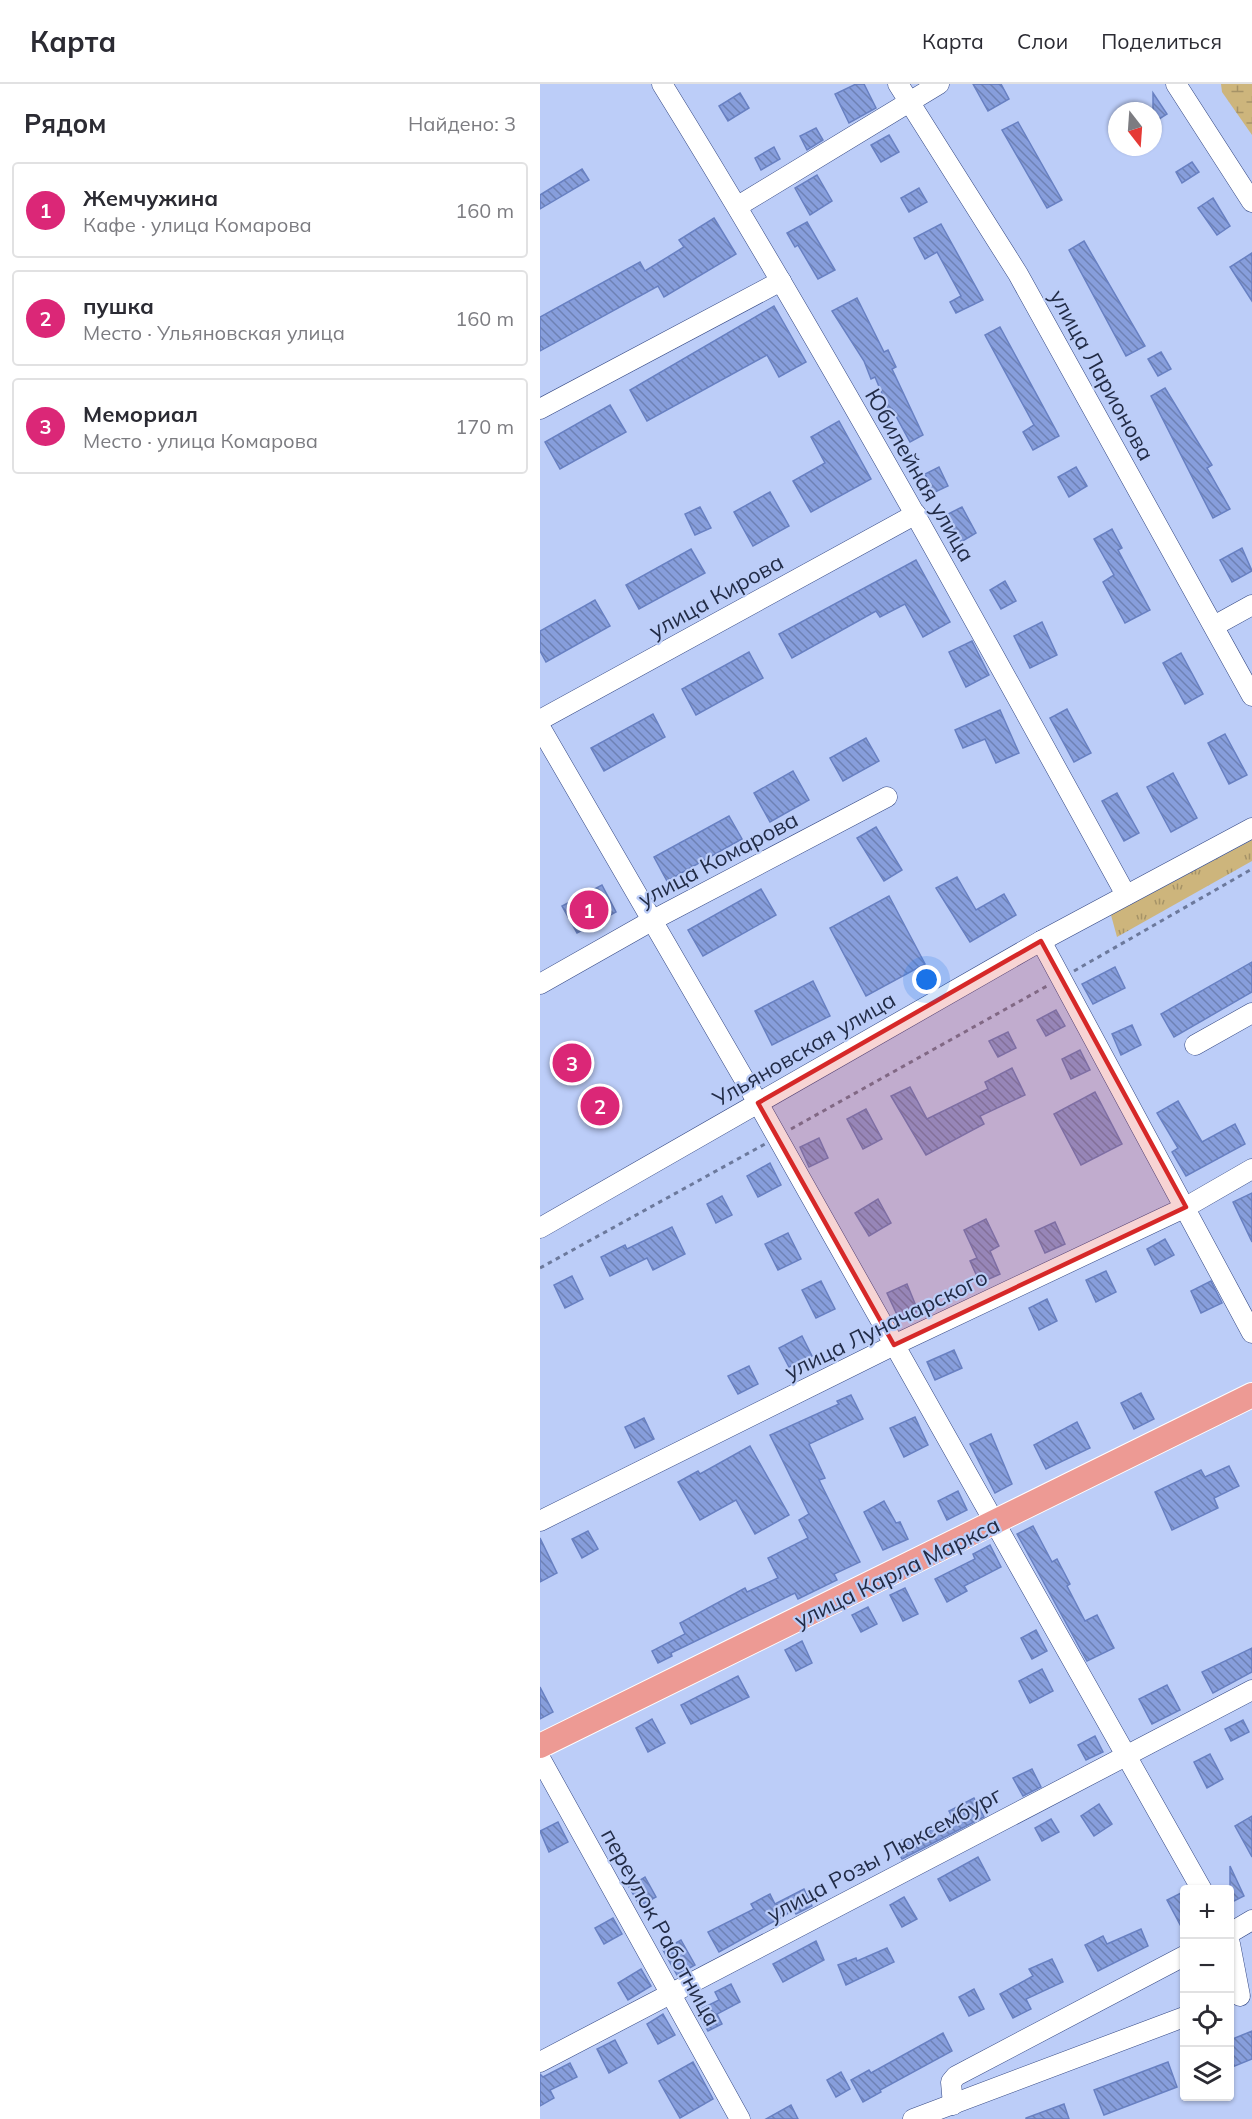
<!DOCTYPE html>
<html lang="ru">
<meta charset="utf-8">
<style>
body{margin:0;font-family:Mulish,sans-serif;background:#f2f2f3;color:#2b2b33}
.controls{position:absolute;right:18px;bottom:18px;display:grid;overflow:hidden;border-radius:6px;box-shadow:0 2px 4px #0004}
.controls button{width:54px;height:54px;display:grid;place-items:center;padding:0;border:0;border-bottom:2px solid #e1e1e2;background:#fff;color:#2b2b33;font:30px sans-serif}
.compass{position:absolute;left:568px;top:18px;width:54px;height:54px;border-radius:50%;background:#fff;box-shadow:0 2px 4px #0004;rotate:163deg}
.you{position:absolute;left:387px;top:896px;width:21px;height:21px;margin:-15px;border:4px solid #fff;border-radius:50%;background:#1a73e8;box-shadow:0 0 0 9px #1a73e833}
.badge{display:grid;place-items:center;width:39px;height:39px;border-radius:50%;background:#db2777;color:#fff;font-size:20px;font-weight:700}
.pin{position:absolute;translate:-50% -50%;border:3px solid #fff;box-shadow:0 2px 6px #0006}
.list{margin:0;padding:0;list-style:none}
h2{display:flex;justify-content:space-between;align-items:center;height:78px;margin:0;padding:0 24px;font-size:26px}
h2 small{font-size:20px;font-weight:400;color:#7c7c81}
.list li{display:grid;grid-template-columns:39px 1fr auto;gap:18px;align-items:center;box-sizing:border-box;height:96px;margin:0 12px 12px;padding:0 12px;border:2px solid #e1e1e2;border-radius:6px}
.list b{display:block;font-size:22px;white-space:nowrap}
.list p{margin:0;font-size:20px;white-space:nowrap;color:#7c7c81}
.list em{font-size:20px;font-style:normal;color:#7c7c81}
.icon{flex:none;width:33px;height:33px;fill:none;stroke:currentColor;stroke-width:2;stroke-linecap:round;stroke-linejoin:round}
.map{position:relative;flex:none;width:712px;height:2035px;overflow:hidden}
header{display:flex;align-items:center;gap:36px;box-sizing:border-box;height:84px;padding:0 30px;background:#fff;border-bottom:2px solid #e1e1e2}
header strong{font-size:28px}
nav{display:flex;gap:33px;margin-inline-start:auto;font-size:21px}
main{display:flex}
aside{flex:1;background:#fff}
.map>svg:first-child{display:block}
.grass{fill:url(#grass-tufts)}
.wetland{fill:url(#wetland-marsh)}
.building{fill:url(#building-back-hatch);stroke:#6880c2;stroke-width:1.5}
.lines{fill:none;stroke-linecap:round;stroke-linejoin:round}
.minor-casing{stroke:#324683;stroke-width:21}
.major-casing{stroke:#fff;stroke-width:26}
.path{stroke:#6c799c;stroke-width:3;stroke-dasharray:4.5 4.5;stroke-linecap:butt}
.minor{stroke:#fff;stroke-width:20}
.major{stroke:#ed9a94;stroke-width:24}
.marked{fill:#d62828;fill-opacity:0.2;stroke:#d62828;stroke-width:4.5;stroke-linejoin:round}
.labels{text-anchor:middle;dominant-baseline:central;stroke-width:4.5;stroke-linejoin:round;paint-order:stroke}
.street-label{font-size:22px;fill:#222c47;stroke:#bccdf8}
</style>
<header>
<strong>Карта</strong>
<nav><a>Карта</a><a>Слои</a><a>Поделиться</a></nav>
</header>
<main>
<aside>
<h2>Рядом<small>Найдено: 3</small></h2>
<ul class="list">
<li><span class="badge">1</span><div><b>Жемчужина</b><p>Кафе · улица Комарова</p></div><em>160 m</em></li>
<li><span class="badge">2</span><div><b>пушка</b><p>Место · Ульяновская улица</p></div><em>160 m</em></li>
<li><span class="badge">3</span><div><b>Мемориал</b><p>Место · улица Комарова</p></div><em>170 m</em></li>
</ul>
</aside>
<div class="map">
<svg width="712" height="2035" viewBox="0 0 712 2035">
<defs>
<pattern id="grass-tufts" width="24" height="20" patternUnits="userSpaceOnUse" patternTransform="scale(1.5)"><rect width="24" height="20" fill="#cdb57c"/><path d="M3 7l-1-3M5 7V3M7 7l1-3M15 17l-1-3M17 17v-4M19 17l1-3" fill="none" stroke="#a69367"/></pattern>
<pattern id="wetland-marsh" width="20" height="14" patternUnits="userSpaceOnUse" patternTransform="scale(1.5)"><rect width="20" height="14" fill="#cdb57c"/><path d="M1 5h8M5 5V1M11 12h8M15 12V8" fill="none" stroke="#a69367"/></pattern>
<pattern id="building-back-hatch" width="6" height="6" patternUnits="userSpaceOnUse" patternTransform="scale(1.5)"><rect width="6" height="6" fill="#879edc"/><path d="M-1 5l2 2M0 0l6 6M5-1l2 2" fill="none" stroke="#6e81b4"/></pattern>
</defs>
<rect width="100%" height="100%" fill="#bccdf8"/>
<!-- grass -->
<polygon class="grass" points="712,756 712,777 577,853 571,831"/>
<!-- wetland -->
<polygon class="wetland" points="681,0 712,0 712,51 682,8"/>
<!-- building -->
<g class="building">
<polygon points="316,0 324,0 336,24 309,39 295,10"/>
<polygon points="433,0 461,0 469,15 448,27"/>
<polygon points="200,9 209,24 188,37 179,22"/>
<polygon points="613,9 627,30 613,39"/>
<polygon points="478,38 522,116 507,124 462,46"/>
<polygon points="276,44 283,56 267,66 260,52"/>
<polygon points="349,51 359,68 341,78 331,61"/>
<polygon points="234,63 240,75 221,86 215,74"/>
<polygon points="652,78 659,88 642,99 636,88"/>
<polygon points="42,85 49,96 0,125 0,111"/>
<polygon points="277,91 292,117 270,131 255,104"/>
<polygon points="379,104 387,118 369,128 361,114"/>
<polygon points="673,114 690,142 677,151 658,124"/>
<polygon points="174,134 196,170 124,213 118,202 0,267 0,233 100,178 105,187 144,163 139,156"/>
<polygon points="267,138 295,186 278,195 258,161 255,163 247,149"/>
<polygon points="401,140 443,216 416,229 410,218 421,212 397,168 385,175 374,154"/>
<polygon points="544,157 605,262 586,272 529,166"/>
<polygon points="712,169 712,217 690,183"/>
<polygon points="317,214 344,268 348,266 356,283 352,285 383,351 370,358 352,325 349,326 335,293 331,295 324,277 292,227"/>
<polygon points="234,222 266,278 239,293 227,271 107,337 90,306"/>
<polygon points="460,243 519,352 493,366 483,348 494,341 445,251"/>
<polygon points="621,268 631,285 618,292 608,275"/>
<polygon points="625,304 672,381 667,384 690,425 673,434 611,312"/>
<polygon points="70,321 86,348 20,385 5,358"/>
<polygon points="299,337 331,395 271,428 253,397 285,379 271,353"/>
<polygon points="399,383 408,402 393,409 385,390"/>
<polygon points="536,383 547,402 529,413 518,393"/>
<polygon points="230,408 249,442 213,462 194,428"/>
<polygon points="160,423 171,444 155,451 145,430"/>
<polygon points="422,423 436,449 421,458 406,431"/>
<polygon points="572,445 582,464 578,466 610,526 585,539 563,498 574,491 554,455"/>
<polygon points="702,464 712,487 692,498 680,476"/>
<polygon points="151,465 165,489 99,525 86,501"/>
<polygon points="376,476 410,538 383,553 365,520 340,533 336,527 252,574 239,550"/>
<polygon points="465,497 476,517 461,525 450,506"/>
<polygon points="55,516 70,542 6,578 0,567 0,547"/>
<polygon points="502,538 517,571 490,584 474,552"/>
<polygon points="432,557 449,591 426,603 409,568"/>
<polygon points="209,568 223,594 156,631 142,605"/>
<polygon points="641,569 663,610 645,620 623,579"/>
<polygon points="527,625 551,669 534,678 510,634"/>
<polygon points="460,626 479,669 456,679 445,655 423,664 415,646"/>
<polygon points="113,630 125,653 64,687 51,664"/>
<polygon points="685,650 707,691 689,700 668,659"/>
<polygon points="326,654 339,677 303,697 290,674"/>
<polygon points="253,687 269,716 230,738 214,709"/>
<polygon points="633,689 657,734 631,748 607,703"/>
<polygon points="577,709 599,749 584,757 562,717"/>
<polygon points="189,732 202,755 127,797 114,773"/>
<polygon points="336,743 362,786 344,797 317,754"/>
<polygon points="417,793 436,826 464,810 476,831 430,858 396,804"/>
<polygon points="62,801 76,828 37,849 22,822"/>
<polygon points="221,805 236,831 163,872 148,846"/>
<polygon points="349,812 385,880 326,912 290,844"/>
<polygon points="712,878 712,908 634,953 621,930"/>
<polygon points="575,883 585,904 553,920 542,900"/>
<polygon points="273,897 290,932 232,961 215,927"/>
<polygon points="516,926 525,942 506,952 497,936"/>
<polygon points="592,941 601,961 581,971 572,950"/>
<polygon points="468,948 476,964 458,973 449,957"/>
<polygon points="540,966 550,986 531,995 522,975"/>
<polygon points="472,984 485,1011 440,1032 444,1040 386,1071 351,1012 370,1003 387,1035 448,1005 445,998"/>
<polygon points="555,1008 582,1060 541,1081 514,1030"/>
<polygon points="638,1017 662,1058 695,1040 705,1060 646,1092 632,1068 638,1064 617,1029"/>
<polygon points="326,1025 342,1055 323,1065 307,1035"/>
<polygon points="279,1054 288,1074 269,1083 260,1063"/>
<polygon points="230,1079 241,1101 218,1113 207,1092"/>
<polygon points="712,1109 712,1158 693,1118"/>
<polygon points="182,1112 192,1131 176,1139 167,1120"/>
<polygon points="338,1115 351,1139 329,1152 315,1129"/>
<polygon points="446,1135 459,1162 450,1167 460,1190 440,1199 430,1177 437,1174 424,1146"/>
<polygon points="515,1138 525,1160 505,1169 495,1147"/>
<polygon points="132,1143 145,1170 113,1186 107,1174 70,1192 61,1173 85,1161 87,1165"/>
<polygon points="248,1149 261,1175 238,1186 225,1160"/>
<polygon points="625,1155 634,1171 615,1181 607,1165"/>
<polygon points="566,1187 576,1208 556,1218 546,1196"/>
<polygon points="32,1192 43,1215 25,1224 14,1201"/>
<polygon points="281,1197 295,1225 276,1234 262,1206"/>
<polygon points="671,1197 682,1219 661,1229 651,1207"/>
<polygon points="367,1200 378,1227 359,1235 347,1209"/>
<polygon points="507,1215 517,1237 499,1246 489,1224"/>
<polygon points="262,1252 272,1272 249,1283 239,1264"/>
<polygon points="414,1266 422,1284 395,1296 387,1278"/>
<polygon points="209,1282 218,1300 198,1310 188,1292"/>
<polygon points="601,1309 614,1335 594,1345 581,1319"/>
<polygon points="311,1311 323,1335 269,1360 285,1394 279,1396 320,1478 294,1490 297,1496 258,1515 255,1509 131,1569 132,1572 118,1579 112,1567 145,1550 140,1539 205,1504 207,1508 238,1494 228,1474 268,1454 259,1436 269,1430 230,1351 299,1320 297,1317"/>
<polygon points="375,1333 388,1361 364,1373 350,1344"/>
<polygon points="104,1334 114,1355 95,1364 85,1343"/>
<polygon points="537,1338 550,1364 506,1385 494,1361"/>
<polygon points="451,1350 472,1400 455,1409 430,1360"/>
<polygon points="210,1362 249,1431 215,1450 196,1416 160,1436 138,1398 158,1387 160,1390"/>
<polygon points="689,1382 699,1402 674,1414 678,1424 632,1446 615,1408 661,1386 665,1393"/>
<polygon points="418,1407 427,1426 407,1436 398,1417"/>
<polygon points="344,1417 356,1439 360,1438 368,1455 343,1466 324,1428"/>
<polygon points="493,1442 512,1478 517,1475 530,1500 527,1502 545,1537 557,1531 574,1564 547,1577 477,1450"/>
<polygon points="48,1447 58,1465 42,1474 32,1455"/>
<polygon points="0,1454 17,1489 0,1498"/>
<polygon points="450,1461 461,1483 424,1502 427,1507 407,1518 395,1495 435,1475 433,1470"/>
<polygon points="365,1504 378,1530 363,1537 350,1511"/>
<polygon points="328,1523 337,1540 321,1548 312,1531"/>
<polygon points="496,1546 507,1567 492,1575 481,1554"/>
<polygon points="262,1557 272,1579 256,1587 245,1566"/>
<polygon points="712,1564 712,1588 673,1609 662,1588"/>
<polygon points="502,1585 513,1607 490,1619 479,1597"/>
<polygon points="198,1592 209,1613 151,1640 141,1621"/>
<polygon points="627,1601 640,1626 612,1640 599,1615"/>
<polygon points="0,1603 13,1628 0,1635"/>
<polygon points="112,1635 125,1659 108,1668 96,1644"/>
<polygon points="703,1636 709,1648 691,1657 685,1645"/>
<polygon points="555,1652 563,1668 546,1676 538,1661"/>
<polygon points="670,1670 683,1695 667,1704 654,1678"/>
<polygon points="492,1685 501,1703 483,1712 473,1694"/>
<polygon points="434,1714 444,1733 362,1775 354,1760 366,1754 368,1758 413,1735 409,1727"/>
<polygon points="559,1720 572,1740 554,1752 541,1732"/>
<polygon points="712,1732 712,1773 695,1742"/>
<polygon points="511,1735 519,1748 502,1757 495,1744"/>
<polygon points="18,1738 28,1758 9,1768 0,1747"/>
<polygon points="438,1773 450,1796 410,1817 398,1795"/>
<polygon points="690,1782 704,1812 690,1819"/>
<polygon points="105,1793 116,1813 100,1822 89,1803"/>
<polygon points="264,1805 272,1822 256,1830 254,1826 179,1868 168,1848 214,1825 211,1820 230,1810 235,1820"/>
<polygon points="645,1807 645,1850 627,1816"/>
<polygon points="364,1813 377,1835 362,1843 350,1821"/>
<polygon points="73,1834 82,1850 64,1860 55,1844"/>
<polygon points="601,1845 608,1862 558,1887 545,1861 563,1852 567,1860"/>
<polygon points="141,1856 155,1881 137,1891 123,1866"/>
<polygon points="276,1857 284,1876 243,1898 233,1880"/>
<polygon points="347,1864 354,1878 306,1901 298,1881 316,1874 317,1877"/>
<polygon points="512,1875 523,1898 486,1915 491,1925 473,1934 460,1910 493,1892 489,1885"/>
<polygon points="101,1885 111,1902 88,1916 78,1899"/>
<polygon points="191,1900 200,1918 177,1930 182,1940 168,1947 157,1927 179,1916 175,1908"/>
<polygon points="434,1905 444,1925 429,1932 419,1913"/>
<polygon points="123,1930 135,1951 118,1960 107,1940"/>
<polygon points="712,1947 712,1975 690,1984 690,1956"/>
<polygon points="403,1949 412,1967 340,2006 341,2008 323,2018 311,1996 329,1986 331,1989"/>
<polygon points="75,1956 87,1979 69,1989 57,1965"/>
<polygon points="153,1978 173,2015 140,2034 119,1997"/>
<polygon points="628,1978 637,2003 564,2031 554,2006"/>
<polygon points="30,1979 37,1993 10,2006 14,2014 0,2022 0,1990 3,1993"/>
<polygon points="301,1988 310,2005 296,2013 287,1996"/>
<polygon points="524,2020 529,2035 486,2035 486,2034"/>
<polygon points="251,2021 258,2035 226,2035"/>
</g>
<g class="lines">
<defs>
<g id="minor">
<path d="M122,0c164,265 314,538 464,811"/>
<polyline points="358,0 478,190 712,612"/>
<polyline points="636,0 712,118"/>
<polyline points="198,122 399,0"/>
<polyline points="0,325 241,197"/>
<polyline points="674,542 712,521"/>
<polyline points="0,636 376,430"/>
<polyline points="0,643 218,1019 662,1806"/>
<polyline points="501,857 712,1249"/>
<polyline points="0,900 113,836 347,713"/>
<polyline points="655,961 712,929"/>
<polyline points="0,1144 501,857 712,744"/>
<polyline points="0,1437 354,1261 646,1123 712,1085"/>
<polyline points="0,1674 200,2035"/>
<polyline points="690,1849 712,1836"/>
<polyline points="690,1860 700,1912"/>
<polyline points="0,1978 712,1606"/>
<polyline points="413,2021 411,1998 416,1992 644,1872"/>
<polyline points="373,2035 644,1933"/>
</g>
<polyline id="major" points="0,1662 712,1311"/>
</defs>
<!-- minor casing -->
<use href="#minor" class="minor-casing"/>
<!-- major casing -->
<use href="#major" class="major-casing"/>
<!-- path -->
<g class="path">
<polyline points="534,887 712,785"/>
<polyline points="251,1045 507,902"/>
<polyline points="0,1184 225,1060"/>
</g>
<!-- minor -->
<use href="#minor" class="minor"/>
<!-- major -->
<use href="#major" class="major"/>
</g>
<!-- marked area -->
<path class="marked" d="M501,857l145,266 -292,138 -136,-242z"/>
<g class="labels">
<!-- street labels -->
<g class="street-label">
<text transform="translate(562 291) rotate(61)">улица Ларионова</text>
<text transform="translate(380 391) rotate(60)">Юбилейная улица</text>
<text transform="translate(176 512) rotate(-29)">улица Кирова</text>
<text transform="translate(178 775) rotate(-28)">улица Комарова</text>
<text transform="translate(264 965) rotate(-30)">Ульяновская улица</text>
<text transform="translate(346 1240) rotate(-26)">улица Луначарского</text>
<text transform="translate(357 1488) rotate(-26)">улица Карла Маркса</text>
<text transform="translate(344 1770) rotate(-28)">улица Розы Люксембург</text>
<text transform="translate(121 1843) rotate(61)">переулок Работница</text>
</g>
</g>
</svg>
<div class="controls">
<button>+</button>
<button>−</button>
<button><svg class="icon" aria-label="locate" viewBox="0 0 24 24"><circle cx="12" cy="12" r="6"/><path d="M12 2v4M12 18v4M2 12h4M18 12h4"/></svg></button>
<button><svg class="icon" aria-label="layers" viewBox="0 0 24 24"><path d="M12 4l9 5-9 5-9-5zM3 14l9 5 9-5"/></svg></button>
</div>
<svg class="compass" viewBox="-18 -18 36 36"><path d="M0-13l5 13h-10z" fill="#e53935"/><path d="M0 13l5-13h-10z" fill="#7c7c81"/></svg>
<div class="you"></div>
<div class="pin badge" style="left:49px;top:826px">1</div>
<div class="pin badge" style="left:60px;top:1022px">2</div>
<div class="pin badge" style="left:32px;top:979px">3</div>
</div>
</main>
